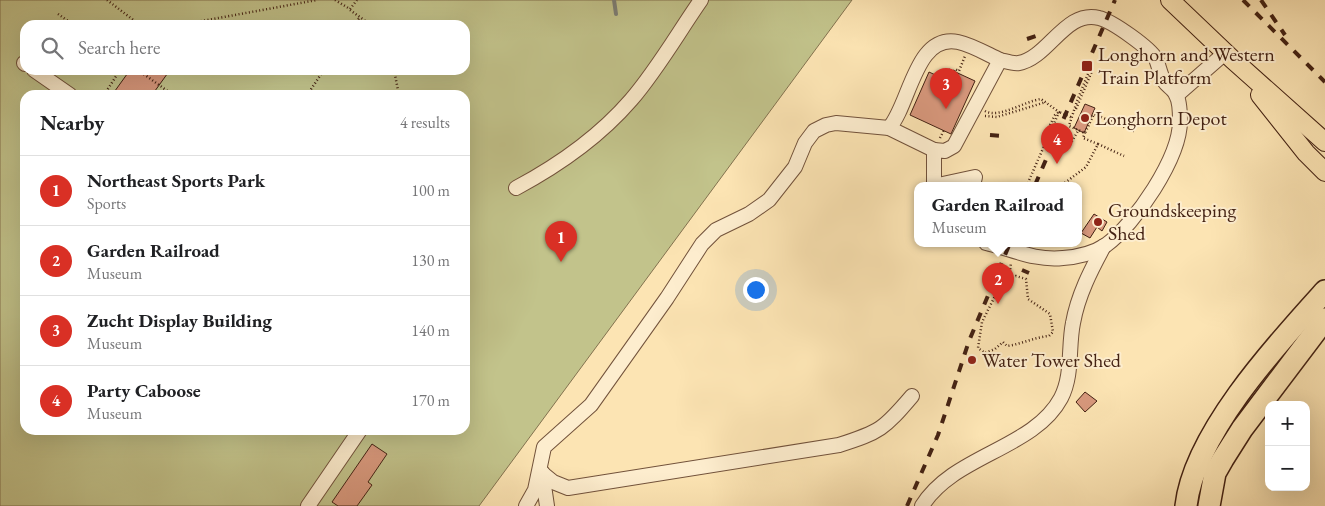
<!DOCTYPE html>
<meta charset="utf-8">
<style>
body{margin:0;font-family:"EB Garamond",serif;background:#f6f6f6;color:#202124}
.controls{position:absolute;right:15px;bottom:15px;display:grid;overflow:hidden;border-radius:10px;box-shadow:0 5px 20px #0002}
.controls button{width:45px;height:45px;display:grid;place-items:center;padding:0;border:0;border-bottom:1px solid #e0e0e0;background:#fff;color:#202124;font:25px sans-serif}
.you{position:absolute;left:755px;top:289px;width:18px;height:18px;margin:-12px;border:4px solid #fff;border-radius:50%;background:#1a73e8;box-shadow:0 0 0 8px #1a73e833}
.badge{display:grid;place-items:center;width:32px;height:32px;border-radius:50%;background:#d93025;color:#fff;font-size:16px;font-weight:700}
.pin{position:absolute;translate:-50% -41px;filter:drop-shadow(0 1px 2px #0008)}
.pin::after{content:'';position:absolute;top:26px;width:18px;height:15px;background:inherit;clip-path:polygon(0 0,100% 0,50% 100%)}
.popup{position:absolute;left:914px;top:182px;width:168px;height:65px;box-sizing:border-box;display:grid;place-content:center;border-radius:10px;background:#fff;filter:drop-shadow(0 1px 4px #0005);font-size:16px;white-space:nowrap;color:#757577}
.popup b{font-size:19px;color:#202124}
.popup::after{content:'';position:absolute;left:50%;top:100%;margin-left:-10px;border:10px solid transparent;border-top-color:#fff}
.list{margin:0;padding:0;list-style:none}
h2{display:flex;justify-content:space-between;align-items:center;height:65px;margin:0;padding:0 20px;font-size:21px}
h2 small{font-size:16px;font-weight:400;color:#757577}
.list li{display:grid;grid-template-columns:32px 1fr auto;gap:15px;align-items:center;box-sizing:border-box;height:70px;padding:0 20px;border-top:1px solid #e0e0e0}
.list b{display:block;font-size:19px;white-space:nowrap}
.list p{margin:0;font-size:16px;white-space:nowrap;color:#757577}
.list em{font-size:16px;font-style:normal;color:#757577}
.icon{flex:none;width:28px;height:28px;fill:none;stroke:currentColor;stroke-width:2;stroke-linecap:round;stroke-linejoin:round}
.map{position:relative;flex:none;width:1325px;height:506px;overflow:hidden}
.search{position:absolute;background:#fff;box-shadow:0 5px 20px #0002;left:20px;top:20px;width:450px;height:55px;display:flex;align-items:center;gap:12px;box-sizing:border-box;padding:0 18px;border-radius:15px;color:#757577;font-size:19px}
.panel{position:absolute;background:#fff;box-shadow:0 5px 20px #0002;left:20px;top:90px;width:450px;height:345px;border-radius:15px}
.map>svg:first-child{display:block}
.green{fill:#c2c38b;stroke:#83724f;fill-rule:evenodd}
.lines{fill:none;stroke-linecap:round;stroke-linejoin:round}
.stream{stroke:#7c7e75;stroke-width:4}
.building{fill:#d8987d;stroke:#442213}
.minor-casing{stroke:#72523b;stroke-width:16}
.major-casing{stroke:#442213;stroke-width:20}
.highway-casing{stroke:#442213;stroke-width:24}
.path{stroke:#442213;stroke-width:2.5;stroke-dasharray:1 2.5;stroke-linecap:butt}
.minor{stroke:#fdedce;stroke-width:14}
.major{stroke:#fce4b3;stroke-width:18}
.highway{stroke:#fce4b3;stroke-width:21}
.rail{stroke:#442213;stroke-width:4;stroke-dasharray:9 9;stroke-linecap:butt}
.poi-dot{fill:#8f2418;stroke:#fdedce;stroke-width:2}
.labels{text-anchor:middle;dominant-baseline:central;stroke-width:4;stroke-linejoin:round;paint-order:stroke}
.poi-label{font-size:20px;fill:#442213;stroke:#fdedce;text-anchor:start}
</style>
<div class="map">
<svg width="1325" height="506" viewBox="0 0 1325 506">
<rect width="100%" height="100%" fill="#fce4b3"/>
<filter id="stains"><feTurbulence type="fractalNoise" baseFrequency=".004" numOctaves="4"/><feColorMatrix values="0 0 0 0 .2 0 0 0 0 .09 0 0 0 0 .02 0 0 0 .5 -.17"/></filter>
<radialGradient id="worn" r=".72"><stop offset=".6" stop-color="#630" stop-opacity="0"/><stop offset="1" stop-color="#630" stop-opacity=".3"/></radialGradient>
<!-- green -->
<path class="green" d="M0,0h852l-373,506h-479zM25,25h440v45h-440zM25,95h440v335h-440z"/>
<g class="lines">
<!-- stream -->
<polyline class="stream" points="614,0 616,14"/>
</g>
<!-- building -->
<g class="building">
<polygon points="949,69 975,81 951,134 910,115 929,72 944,79"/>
<polygon points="130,70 170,70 152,95 112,95"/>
<polygon points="1085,104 1095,108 1084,133 1074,128"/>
<polygon points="1094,214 1107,222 1102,231 1097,227 1090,238 1081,233"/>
<polygon points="1085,392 1097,401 1085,412 1076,402"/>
<polygon points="372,444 387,454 368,482 372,485 357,506 338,506 332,502"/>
</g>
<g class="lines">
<defs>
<g id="minor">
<polyline points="24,63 25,64"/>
<polyline points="34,70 70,95"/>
<polyline points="1177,95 1225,53"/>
<path d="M889,128c21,-23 26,-95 69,-86 14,3 29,12 42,18"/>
<path d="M934,185v-35l11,1 9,-5 46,-86c5,1 13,4 19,3 29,-5 47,-54 80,-45 13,3 51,30 57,41 3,7 4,15 8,22 3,5 10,8 12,14 4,6 4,19 4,26 0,37 -45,103 -74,124 -12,8 -29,12 -43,13 -28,3 -51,-9 -77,-15"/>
<polyline points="938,185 975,177 973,185"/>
<path d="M516,188c43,-23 83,-51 115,-88 26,-30 47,-67 70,-100"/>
<polyline points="542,472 547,506"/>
<path d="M542,473l11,9 15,6 271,-43c41,-13 45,-16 73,-49"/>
<polyline points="308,506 360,430"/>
<polyline points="526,506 535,490 544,447 591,405 667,298 702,244 716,230 749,214 769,200 795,167 805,143 814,131 826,125 836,123 889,128 934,150"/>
<path d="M922,506c31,-51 112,-57 139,-108 12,-23 7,-51 12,-75 5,-28 18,-53 31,-77"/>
</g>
<g id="major">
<polyline points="1170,0 1232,59 1325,142"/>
<polyline points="1260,95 1306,153 1325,172"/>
</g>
<g id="highway">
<path d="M1186,506c8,-72 91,-162 139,-215"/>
<polyline points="1209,506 1215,473 1223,459 1242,429 1325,319"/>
</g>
</defs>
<!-- minor casing -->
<use href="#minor" class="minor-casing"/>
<!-- major casing -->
<use href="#major" class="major-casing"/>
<!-- highway casing -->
<use href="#highway" class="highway-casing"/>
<!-- path -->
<g class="path">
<polyline points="107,0 140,25"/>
<polyline points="335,0 350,9 357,0"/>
<polyline points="350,10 371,25"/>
<polyline points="58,14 74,25"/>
<polyline points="180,25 317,0"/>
<polyline points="354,25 360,17"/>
<polyline points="138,70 173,95"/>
<polyline points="394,70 399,95"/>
<polyline points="954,71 955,69 959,71 965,56"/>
<polyline points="1088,74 1077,101 1069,126 1085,133 1094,114 1136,132"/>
<polyline points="104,95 120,70"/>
<polyline points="307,95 324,70"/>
<polyline points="1076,109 1092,71"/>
<path d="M985,111c14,8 40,-10 56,-12l18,13 -32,73"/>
<polyline points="985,116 997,117 1046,102"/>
<polyline points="1050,125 1055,115 1059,112 1073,118"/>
<polyline points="940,138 944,130"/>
<polyline points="1098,144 1124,156"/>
<polyline points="1061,154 1058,151 1071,143 1078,131"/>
<polyline points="1062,185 1086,167 1098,144 1083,138 1085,133"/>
<path d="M1009,279l7,-3 10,3 2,20 22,15 3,18 -4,4c-14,1 -27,8 -42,10l-4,-4 -8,7 -10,4 -7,-5 4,-26 16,-32 6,-4 5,-7 2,-16"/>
</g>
<!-- minor -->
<use href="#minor" class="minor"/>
<!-- major -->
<use href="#major" class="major"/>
<!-- highway -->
<use href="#highway" class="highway"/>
<!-- rail -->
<g class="rail">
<polyline points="1243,0 1325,82"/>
<polyline points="1261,0 1285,35"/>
<polyline points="1027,39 1036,36"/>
<polyline points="990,135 1004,136"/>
<polyline points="1035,185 1115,0"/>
<polyline points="1022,270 1029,273"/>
<polyline points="907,506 938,435 969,341 1010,243"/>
</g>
</g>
<!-- markers -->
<g class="poi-dot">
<rect x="1081" y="60" width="12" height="12" rx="2.5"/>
<circle cx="1085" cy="118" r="5"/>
<circle cx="1098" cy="222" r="5"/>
<circle cx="972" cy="360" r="5"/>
</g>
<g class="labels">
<!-- poi labels -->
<g class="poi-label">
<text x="1098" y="54">Longhorn and Western<tspan x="1098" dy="23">Train Platform</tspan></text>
<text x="1095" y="118">Longhorn Depot</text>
<text x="1108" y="210">Groundskeeping<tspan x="1108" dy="23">Shed</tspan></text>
<text x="982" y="360">Water Tower Shed</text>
</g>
</g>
<rect width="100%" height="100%" filter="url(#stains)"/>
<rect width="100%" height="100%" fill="url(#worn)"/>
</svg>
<div class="controls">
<button>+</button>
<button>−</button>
</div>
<div class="you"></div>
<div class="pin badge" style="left:561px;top:262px">1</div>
<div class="pin badge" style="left:998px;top:304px">2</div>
<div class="popup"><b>Garden Railroad</b>Museum</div>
<div class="pin badge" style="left:946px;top:109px">3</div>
<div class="pin badge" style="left:1057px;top:164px">4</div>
<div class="search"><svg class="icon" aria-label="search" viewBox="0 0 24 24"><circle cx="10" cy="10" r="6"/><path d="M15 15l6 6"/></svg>Search here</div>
<section class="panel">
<h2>Nearby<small>4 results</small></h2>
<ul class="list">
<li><span class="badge">1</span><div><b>Northeast Sports Park</b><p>Sports</p></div><em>100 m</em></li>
<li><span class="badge">2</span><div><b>Garden Railroad</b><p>Museum</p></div><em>130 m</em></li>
<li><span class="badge">3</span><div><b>Zucht Display Building</b><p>Museum</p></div><em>140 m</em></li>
<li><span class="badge">4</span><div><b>Party Caboose</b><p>Museum</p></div><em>170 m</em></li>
</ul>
</section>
</div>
